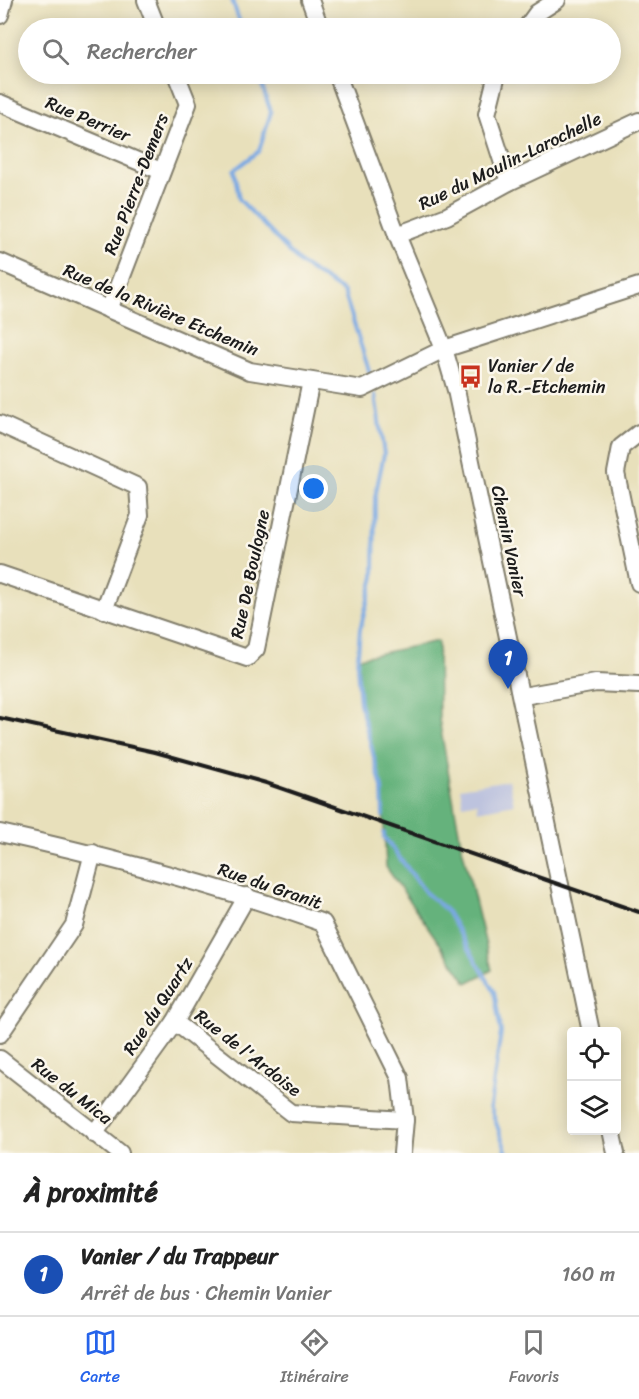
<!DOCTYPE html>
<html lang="fr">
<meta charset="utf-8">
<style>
body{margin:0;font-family:Sriracha,sans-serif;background:#f2f2f2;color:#222}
.controls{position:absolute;right:18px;bottom:18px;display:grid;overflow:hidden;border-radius:6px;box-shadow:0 3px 15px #0003}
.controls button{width:54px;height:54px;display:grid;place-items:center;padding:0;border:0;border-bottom:2px solid #e0e0e0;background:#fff;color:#222;font:30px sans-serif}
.you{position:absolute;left:314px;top:489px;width:21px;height:21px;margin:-15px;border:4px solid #fff;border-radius:50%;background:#1a73e8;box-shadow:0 0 0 9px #1a73e833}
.badge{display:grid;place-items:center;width:39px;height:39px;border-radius:50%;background:#2563eb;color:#fff;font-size:20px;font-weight:700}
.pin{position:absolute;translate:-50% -50px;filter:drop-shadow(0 2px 3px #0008)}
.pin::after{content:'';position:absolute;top:32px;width:21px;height:18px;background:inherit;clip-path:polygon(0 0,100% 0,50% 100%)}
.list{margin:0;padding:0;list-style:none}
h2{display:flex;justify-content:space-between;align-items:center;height:78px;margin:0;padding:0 24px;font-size:26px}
h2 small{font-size:20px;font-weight:400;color:#767676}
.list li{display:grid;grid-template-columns:39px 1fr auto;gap:18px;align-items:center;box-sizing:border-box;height:84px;padding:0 24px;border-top:2px solid #e0e0e0}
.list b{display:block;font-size:22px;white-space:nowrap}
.list p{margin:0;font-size:20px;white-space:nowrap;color:#767676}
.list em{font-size:20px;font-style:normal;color:#767676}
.icon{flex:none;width:33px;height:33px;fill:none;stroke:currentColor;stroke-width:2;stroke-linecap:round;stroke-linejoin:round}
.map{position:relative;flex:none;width:639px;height:1153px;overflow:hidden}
.search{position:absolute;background:#fff;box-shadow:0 3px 15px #0003;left:18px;right:18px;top:18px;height:66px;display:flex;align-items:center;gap:15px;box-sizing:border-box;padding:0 21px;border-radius:33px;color:#767676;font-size:22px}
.sheet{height:162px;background:#fff}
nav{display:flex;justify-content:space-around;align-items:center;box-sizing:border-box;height:84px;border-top:2px solid #e0e0e0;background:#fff;font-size:16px;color:#767676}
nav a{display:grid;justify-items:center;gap:3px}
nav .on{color:#2563eb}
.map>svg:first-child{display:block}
.industrial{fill:#bdc3de}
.forest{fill:#65b27b;stroke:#40674c;stroke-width:1.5}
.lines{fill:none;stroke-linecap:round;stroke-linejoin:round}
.stream{stroke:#79a8e2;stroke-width:4}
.minor-casing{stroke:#827e6c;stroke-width:20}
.minor{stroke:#fff;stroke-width:16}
.rail{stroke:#1c1c1c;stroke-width:4}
.labels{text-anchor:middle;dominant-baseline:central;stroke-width:5;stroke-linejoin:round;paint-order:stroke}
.street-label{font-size:18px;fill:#1c1c1c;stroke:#fbf7ec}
.poi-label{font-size:18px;fill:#1c1c1c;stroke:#fbf7ec;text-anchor:start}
</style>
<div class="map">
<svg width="639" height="1153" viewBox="0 0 639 1153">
<rect width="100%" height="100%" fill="#fbf7ec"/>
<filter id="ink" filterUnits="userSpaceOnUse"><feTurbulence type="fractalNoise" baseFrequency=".0167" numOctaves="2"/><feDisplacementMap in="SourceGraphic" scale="12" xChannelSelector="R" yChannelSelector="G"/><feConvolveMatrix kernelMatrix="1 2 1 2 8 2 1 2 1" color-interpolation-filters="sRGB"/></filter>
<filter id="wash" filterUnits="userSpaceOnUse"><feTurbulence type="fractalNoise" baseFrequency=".008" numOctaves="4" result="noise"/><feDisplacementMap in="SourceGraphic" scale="24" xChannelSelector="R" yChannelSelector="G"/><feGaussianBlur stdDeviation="1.35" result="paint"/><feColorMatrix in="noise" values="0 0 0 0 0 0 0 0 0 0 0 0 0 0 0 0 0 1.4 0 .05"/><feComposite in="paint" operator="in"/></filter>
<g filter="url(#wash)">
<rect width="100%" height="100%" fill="#e8e0bb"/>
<!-- industrial -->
<polygon class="industrial" points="509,780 514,804 478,811 477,802 463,805 460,788"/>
<!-- forest -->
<polygon class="forest" points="438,641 439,719 461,843 492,970 467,983 386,867 382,788 360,703 358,658"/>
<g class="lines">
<!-- stream -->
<g class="stream">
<polyline points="232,0 242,28"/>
<polyline points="258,74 271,112 259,151 234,170 239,199 301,264 344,292 370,374"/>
<polyline points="375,395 384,454 375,497 374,577 360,629 357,666 360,703 382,788 383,816"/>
<polyline points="384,833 384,837 426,893 446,910 494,991 501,1032 490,1106 507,1153"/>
</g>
</g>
</g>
<g filter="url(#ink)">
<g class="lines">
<defs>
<g id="minor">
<polyline points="146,0 157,28"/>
<polyline points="310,0 320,28"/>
<polyline points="0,15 4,0"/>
<polyline points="526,28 537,13 557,0"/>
<polyline points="337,74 397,235 444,349 456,390 591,1032"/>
<polyline points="497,74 487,114 509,182"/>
<polyline points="0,103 161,171"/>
<polyline points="397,235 447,216 509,182 639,121"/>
<polyline points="0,262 250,371 362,389 444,349 639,286"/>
<polyline points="109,310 188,104 176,74"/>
<polyline points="0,424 138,487 140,515 104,610"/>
<polyline points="639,433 621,447 616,473 639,583"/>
<polyline points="0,574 247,658 256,649 311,381"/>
<polyline points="523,696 596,683 639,685"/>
<path d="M0,833c109,24 217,52 323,90l77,155 5,42 -3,33"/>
<polyline points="175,1022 291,1113 405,1120"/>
<polyline points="0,1034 74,925 93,853"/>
<polyline points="0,1059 120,1153"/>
<polyline points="611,1130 616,1153"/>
<polyline points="94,1134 175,1022 247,896"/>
</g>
</defs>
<!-- minor casing -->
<use href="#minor" class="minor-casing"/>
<!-- minor -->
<use href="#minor" class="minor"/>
<!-- rail -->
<polyline class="rail" points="0,718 155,752 266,783 639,912"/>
</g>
</g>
<!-- icons -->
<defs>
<symbol id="bus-bare" viewBox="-9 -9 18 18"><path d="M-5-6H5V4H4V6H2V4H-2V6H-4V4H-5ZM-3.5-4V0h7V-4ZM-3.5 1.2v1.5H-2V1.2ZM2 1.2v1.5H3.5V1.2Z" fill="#c8321e" stroke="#fbf7ec" stroke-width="2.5" paint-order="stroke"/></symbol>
</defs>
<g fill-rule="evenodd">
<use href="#bus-bare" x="454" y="360" width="33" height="33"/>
</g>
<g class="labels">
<!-- street labels -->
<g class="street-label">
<text transform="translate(88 119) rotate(23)">Rue Perrier</text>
<text transform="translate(510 161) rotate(-26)">Rue du Moulin-Larochelle</text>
<text transform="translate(136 184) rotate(-69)">Rue Pierre-Demers</text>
<text transform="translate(161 310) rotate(23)">Rue de la Rivière Etchemin</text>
<text transform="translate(509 541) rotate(78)">Chemin Vanier</text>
<text transform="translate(250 574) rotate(-78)">Rue De Boulogne</text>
<text transform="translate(270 886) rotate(19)">Rue du Granit</text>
<text transform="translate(158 1006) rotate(-57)">Rue du Quartz</text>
<text transform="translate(248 1053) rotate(38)">Rue de l'Ardoise</text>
<text transform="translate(72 1091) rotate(38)">Rue du Mica</text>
</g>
<!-- poi labels -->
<g class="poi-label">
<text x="488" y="366">Vanier / de<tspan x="488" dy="21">la R.-Etchemin</tspan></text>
</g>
</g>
</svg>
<div class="controls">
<button><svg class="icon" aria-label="locate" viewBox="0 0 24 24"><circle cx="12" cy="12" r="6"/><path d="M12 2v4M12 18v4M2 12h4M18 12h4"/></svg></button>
<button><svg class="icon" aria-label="layers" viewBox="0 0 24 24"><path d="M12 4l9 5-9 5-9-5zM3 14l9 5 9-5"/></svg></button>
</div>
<div class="you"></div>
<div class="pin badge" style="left:508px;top:689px;background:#1a4fb4">1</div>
<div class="search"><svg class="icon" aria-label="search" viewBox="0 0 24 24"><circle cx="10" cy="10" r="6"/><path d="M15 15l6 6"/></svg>Rechercher</div>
</div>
<section class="sheet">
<h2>À proximité<small></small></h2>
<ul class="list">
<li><span class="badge" style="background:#1a4fb4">1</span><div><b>Vanier / du Trappeur</b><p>Arrêt de bus · Chemin Vanier</p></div><em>160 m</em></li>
</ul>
</section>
<nav>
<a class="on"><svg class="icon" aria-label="map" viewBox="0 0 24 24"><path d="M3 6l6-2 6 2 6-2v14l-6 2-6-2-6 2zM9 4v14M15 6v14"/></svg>Carte</a>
<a><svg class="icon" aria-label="directions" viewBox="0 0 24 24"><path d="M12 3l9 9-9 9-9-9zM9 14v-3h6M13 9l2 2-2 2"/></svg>Itinéraire</a>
<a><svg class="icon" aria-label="saved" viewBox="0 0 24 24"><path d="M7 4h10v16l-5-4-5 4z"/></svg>Favoris</a>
</nav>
